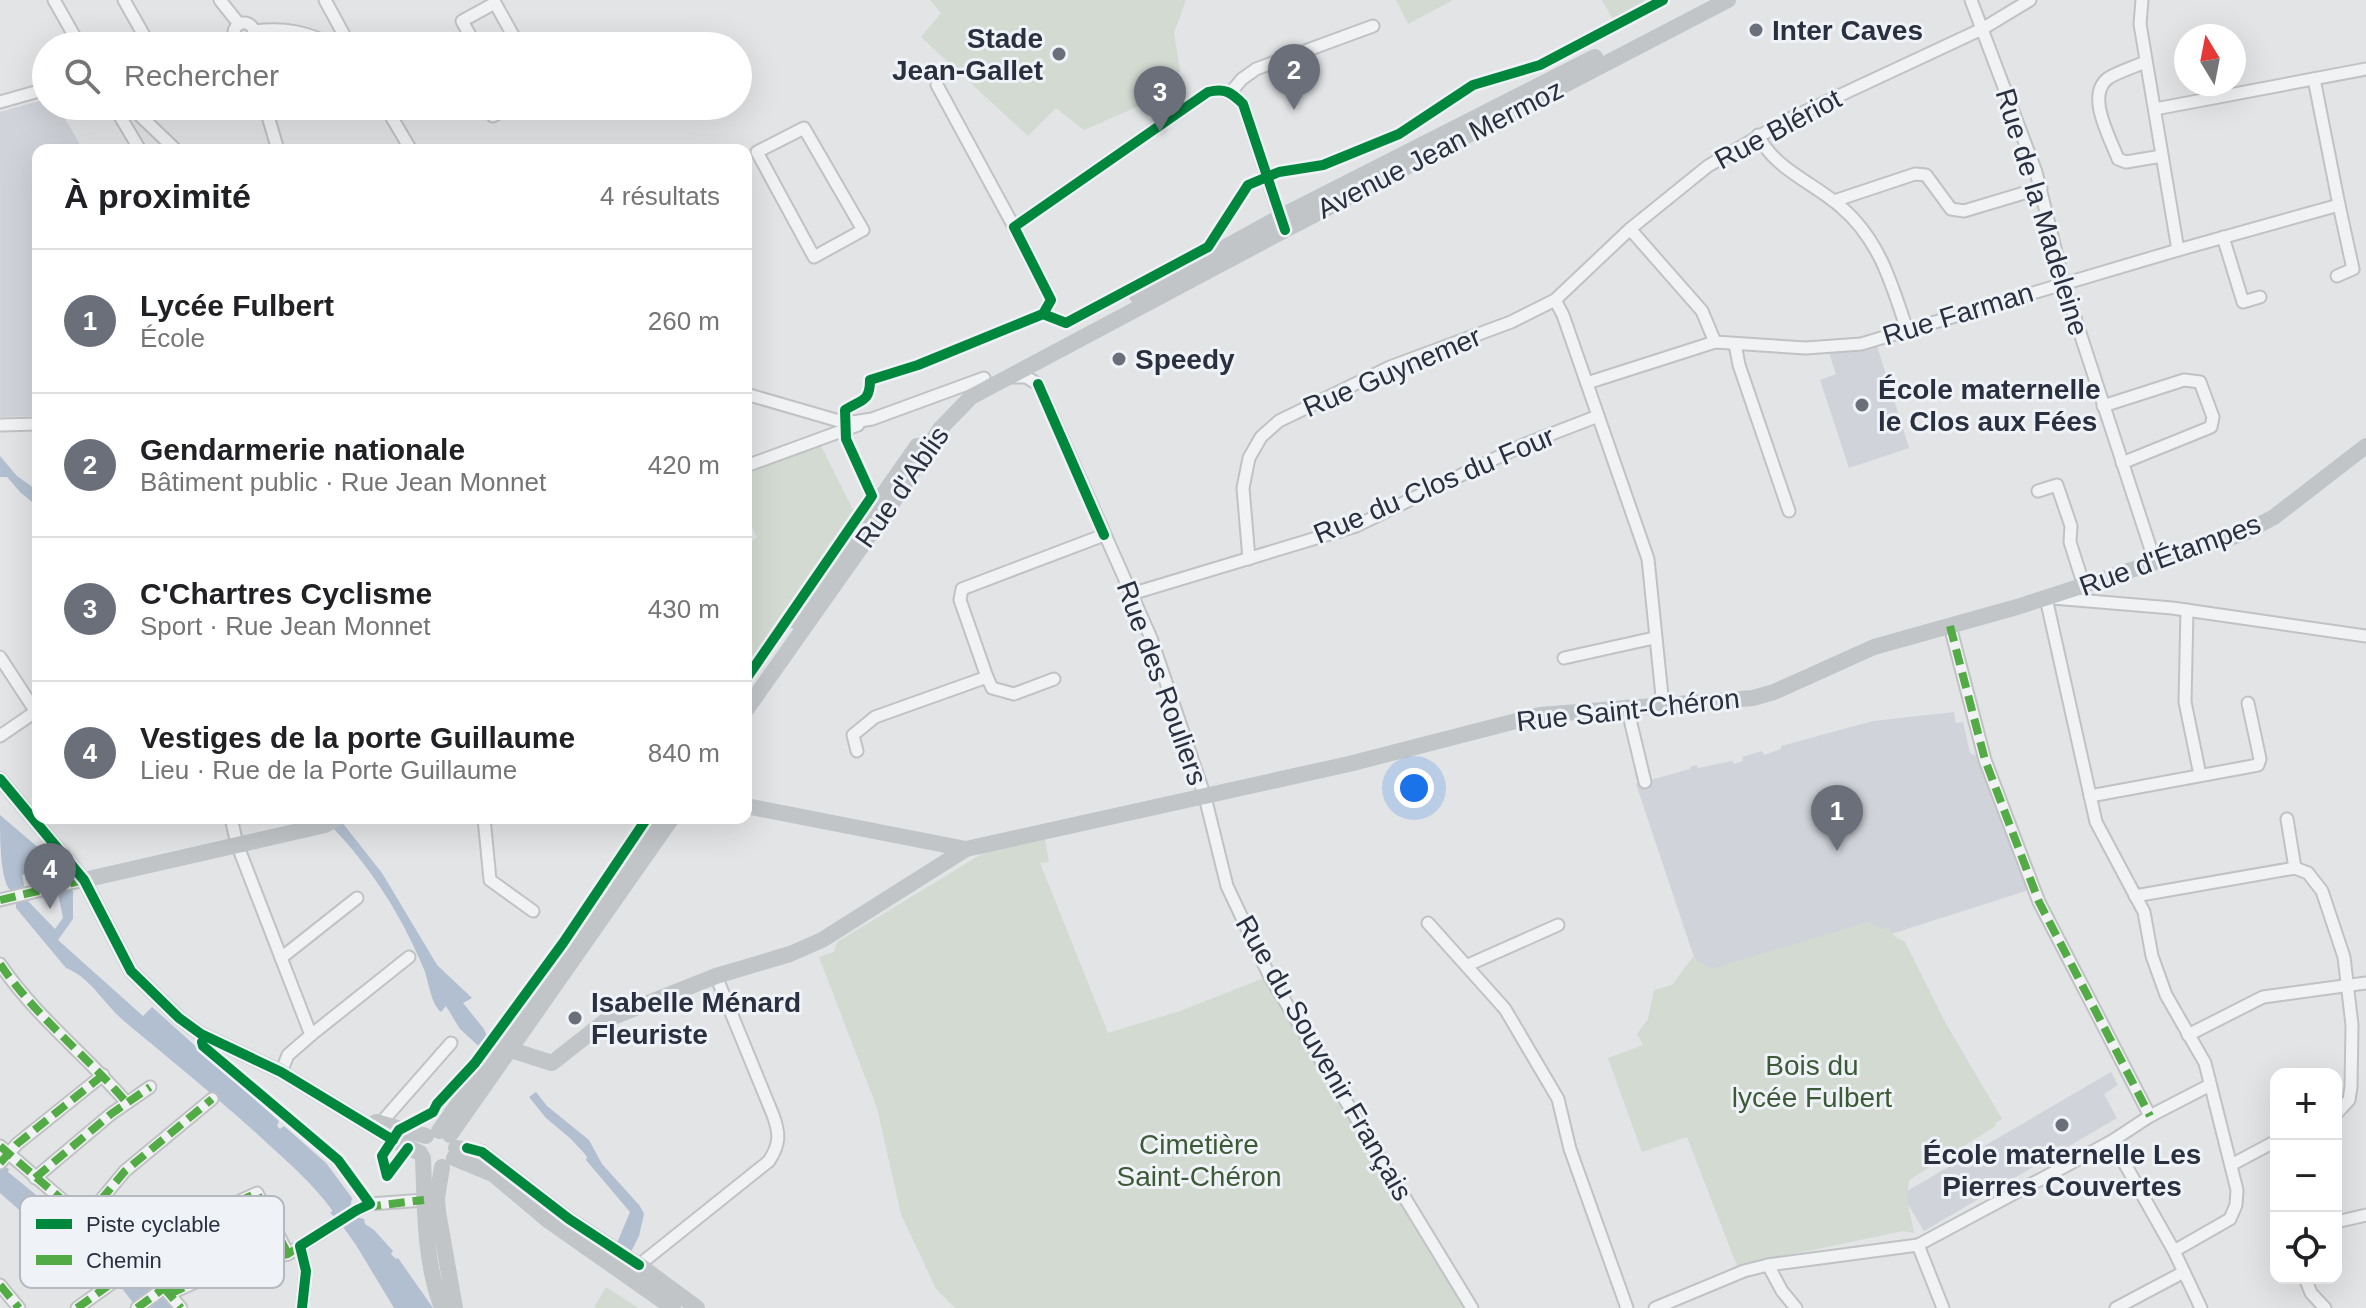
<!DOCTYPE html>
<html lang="fr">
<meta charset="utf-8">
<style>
body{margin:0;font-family:Helvetica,sans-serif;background:#f2f2f2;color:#202124}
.controls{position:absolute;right:24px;bottom:24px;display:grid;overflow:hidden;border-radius:16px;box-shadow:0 8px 32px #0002}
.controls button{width:72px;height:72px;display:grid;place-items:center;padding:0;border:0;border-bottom:2px solid #e0e0e0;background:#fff;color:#202124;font:40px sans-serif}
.compass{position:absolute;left:2174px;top:24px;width:72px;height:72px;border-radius:50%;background:#fff;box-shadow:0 8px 32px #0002;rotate:350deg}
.you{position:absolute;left:1414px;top:788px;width:28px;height:28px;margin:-20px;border:6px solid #fff;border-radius:50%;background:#1a73e8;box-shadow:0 0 0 12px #1a73e833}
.badge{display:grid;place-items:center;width:52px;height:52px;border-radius:50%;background:#6a6f79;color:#fff;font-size:26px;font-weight:700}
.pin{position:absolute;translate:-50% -66px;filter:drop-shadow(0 2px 4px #0008)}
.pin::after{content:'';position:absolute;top:42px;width:28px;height:24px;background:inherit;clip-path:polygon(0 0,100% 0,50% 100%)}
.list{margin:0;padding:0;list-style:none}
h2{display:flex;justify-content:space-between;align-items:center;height:104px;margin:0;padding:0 32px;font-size:34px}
h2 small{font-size:26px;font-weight:400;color:#757577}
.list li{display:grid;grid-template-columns:52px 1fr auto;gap:24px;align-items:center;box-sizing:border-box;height:144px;padding:0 32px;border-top:2px solid #e0e0e0}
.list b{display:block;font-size:30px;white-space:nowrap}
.list p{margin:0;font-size:26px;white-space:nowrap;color:#757577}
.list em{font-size:26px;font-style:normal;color:#757577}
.icon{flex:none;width:44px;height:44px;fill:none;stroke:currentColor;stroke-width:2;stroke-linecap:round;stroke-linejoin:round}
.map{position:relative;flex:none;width:2366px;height:1308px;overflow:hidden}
.search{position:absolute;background:#fff;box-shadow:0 8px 32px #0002;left:32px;top:32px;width:720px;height:88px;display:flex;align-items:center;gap:20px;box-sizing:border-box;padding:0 28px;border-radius:44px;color:#757577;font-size:30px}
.panel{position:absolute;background:#fff;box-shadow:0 8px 32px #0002;left:32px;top:144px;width:720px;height:680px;border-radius:16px}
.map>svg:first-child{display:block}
.built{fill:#d0d3d9}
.green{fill:#d2dad2}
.water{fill:#b1bfd0;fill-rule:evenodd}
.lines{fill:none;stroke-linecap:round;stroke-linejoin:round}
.street-casing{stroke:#c0c2c4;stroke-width:15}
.street{stroke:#f1f2f3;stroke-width:11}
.secondary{stroke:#c2c5c8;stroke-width:16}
.quiet{stroke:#53ab46;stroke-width:8;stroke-dasharray:16 8;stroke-linecap:butt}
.cycleway-casing{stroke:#eff2f6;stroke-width:15}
.cycleway{stroke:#00873e;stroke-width:10}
.poi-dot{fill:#6a6f79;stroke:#eff2f6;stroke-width:3}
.labels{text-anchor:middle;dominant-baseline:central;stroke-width:6;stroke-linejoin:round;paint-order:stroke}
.poi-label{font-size:28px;font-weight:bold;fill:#29303f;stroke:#eff2f6;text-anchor:start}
.street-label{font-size:28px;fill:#29303f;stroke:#eff2f6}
.park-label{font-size:28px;fill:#3c5a37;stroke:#eff2f6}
.key{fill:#eff2f6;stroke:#b4b8bf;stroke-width:2}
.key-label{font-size:22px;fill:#29303f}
</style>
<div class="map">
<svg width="2366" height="1308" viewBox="0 0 2366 1308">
<rect width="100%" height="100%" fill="#e2e4e6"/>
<!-- built -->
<g class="built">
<polygon points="46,99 46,106 58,106 83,150 38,150 38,416 0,417 0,112"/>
<polygon points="1877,346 1909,448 1849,468 1820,380 1836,374 1829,353"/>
<polygon points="1954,712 1956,723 1963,722 1970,753 1985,760 2032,889 1757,977 1701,978 1636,784 1690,769 1690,767 1697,765 1698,768 1732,761 1734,764 1743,761 1742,757 1762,751 1764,755 1781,749 1781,746 1873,721"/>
<polygon points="2111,1072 2118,1085 2104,1094 2117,1118 1924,1231 1902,1194"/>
</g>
<!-- green -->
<g class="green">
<polygon points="930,0 1186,0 1174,33 1180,71 1139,106 1084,130 1056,108 1028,136 921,37 941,13"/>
<polygon points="1396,0 1453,0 1408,24"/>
<polygon points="1602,0 1655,0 1614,21"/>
<polygon points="820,444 855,514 746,671 746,543 757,538 746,516 746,474"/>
<polygon points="1045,839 1049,862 1040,863 1108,1033 1180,1011 1264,978 1467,1308 955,1308 936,1289 901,1214 877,1108 819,957 834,952 837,942 985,852"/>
<polygon points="1868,922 1882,929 1889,927 1894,936 1905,942 1945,1022 2002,1119 1995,1123 1996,1126 1909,1180 1907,1198 1914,1233 1903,1231 1737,1266 1687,1137 1642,1152 1608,1058 1643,1045 1637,1034 1648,1019 1654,990 1672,985 1693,957 1711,969"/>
<polygon points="606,1287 638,1308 594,1308"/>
</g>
<!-- water -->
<g class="water">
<polygon points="0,456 17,476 38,491 38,507 20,492 7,477 0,477"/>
<path d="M0,815l61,52 8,22 4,2v28l-15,21 85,76 9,-9 127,114 -2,5 3,3 4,-3 42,37 26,35 -2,10 6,9 8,2 1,5 9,6 19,21 -2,3 5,5 2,-1 35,50h-39l-38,-63 -20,-28h-2l-4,-5h2v-2c-19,-26 -41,-45 -64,-66 -46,-43 -95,-82 -144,-123 -19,-16 -34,-44 -58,-53l-50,-60v-6l-7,-6 1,-6c-10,-11 -10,-54 -10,-75zM33,872l10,1 13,10 7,35 -8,11 -28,-29 -5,-25z"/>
<path d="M341,821l41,52 55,92 35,33 -9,5 21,26 5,13 -6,8 -23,-21 -14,-23 -5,6c-11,-9 -12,-32 -18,-45 -22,-52 -51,-98 -90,-139z"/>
<polygon points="536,1092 547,1106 589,1140 602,1164 640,1206 644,1214 639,1236 631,1252 617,1243 630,1212 586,1160 587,1157 584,1153 570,1138 546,1118 529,1097"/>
<polygon points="0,1164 9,1169 8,1172 123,1266 132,1268 173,1308 137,1308 114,1278 46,1226 42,1230 0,1193"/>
</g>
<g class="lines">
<defs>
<g id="street">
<polyline points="54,0 80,46"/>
<polyline points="124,0 150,46"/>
<polyline points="220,0 239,24"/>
<polyline points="325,0 350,46"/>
<polyline points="1971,0 2036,172 2064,284 2155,562"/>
<polyline points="2142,0 2140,24 2178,250"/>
<circle cx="244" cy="33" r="10"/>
<path d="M254,31c31,-4 53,1 81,15"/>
<polyline points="476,46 462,21 495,3 519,46"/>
<path d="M2145,62c-11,5 -24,9 -35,15 -26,16 0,60 8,82l8,3 36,-6"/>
<polyline points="937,85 1014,227"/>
<polyline points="1231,92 1242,79 1256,69 1373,26"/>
<polyline points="0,102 46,89"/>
<polyline points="114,106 140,150"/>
<polyline points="130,106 176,150"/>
<polyline points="265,106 278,150"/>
<polyline points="385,106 411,150"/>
<polyline points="2155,109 2366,69"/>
<polyline points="493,116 511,106"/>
<polygon points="804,128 863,230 814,257 757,152"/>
<path d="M1758,135c16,34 56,48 83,72 38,32 51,77 66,123"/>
<polyline points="1834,201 1915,174 1926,175 1951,209 1964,211 2041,188"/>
<polyline points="1630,229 1702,311 1715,342"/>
<polyline points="2223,237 2243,302 2260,297"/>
<polyline points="2337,276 2353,269 2339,205"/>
<polyline points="1555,300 1563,315 1648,559 1663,706"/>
<path d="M1043,314l8,-14 -37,-73 194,-135c17,-4 23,0 35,12l39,118"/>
<polyline points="1735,344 1739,365 1789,511"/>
<polyline points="1011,377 1026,377 1038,384 1151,638 1205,797 1227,886 1269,975 1472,1308"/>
<polyline points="1587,383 1715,342 1806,348 1861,344 2178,250 2339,205 2314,79"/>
<polyline points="746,394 846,423 872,419 984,378"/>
<polyline points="2103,406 2184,380 2200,382 2213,417 2211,427 2122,463"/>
<polyline points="0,425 38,424"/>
<polyline points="746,466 858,425"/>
<polyline points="2038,491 2057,485 2071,526 2070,542 2084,586"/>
<polyline points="1249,559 1243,488 1249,458 1261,437 1279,421 1390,367 1511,322 1555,300 1630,229 1708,166 1787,120 1982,29 2030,0"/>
<polyline points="1131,594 1356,526 1523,445 1598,416"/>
<polyline points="2046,598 2096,822 2144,912 2152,956 2166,995 2205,1063 2237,1190 2236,1205 2230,1219 2174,1251"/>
<polyline points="2053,598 2172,608 2366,636"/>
<polyline points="2187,610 2185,702 2200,775"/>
<polyline points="1950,626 1985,760 2039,902 2150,1116"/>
<polyline points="0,657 36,712"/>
<polyline points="1564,658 1654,638"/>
<polyline points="987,677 992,688 1014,694 1054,679"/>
<polyline points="1627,707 1645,782"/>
<polyline points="0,736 38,710"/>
<polyline points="857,751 853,735 875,717 987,677 960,600 962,589 1104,535"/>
<polyline points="2090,796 2258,765 2260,759 2248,703"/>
<polyline points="231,818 237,844 311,1035 288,1055 281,1072"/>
<polyline points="484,818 490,880 533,911"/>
<polyline points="2287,819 2295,868 2308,873 2322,891 2344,957 2352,1025 2351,1087 2349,1100 2336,1114"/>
<polyline points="2135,896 2295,868"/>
<polyline points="0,900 84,880"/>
<polyline points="1428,923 1505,1009 1558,1099 1570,1149 1627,1308"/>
<polyline points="281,958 357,898"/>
<path d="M0,964c36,53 86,91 127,139"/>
<polyline points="1468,965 1558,925"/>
<polyline points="311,1035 409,957"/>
<polyline points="2188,1035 2263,997 2366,983"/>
<polyline points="380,1124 451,1043"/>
<polyline points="2112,1141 2174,1251 2201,1308"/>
<polyline points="0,1146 164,1288 181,1308"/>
<polyline points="0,1163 17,1144 103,1075"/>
<polyline points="2231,1165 2276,1141"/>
<polyline points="35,1178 111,1114 150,1087"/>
<polyline points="85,1219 125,1171 212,1099"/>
<polyline points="2336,1222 2366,1215"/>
<polyline points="1918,1245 1943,1308"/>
<polyline points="300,1246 306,1271 302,1308"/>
<path d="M639,1265l130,-104c11,-17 11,-27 4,-46l-57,-139"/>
<polyline points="1768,1265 1782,1291 1796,1308"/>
<polyline points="2305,1278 2311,1293 2325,1308"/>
<polyline points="0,1285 19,1308"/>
<polyline points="160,1285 182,1233 207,1216 257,1193 288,1254"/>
<polyline points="169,1294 223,1270 288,1254 357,1210 370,1204 424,1200"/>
<polyline points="77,1308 112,1283"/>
<polyline points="137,1308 164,1288"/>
<polyline points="1655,1308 1744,1271 1768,1265 1918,1245 2112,1141 2150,1116 2210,1085"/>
<polyline points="2116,1308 2184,1272"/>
</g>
</defs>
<!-- street casing -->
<use href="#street" class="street-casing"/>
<!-- street -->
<use href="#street" class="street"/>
<!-- secondary -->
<g class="secondary">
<polyline points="1137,296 1280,217 1595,57"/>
<polyline points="795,621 917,446"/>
<polyline points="746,710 895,499 940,429 971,397 1285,230 1728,0"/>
<polyline points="0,779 84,880 131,971 179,1018 201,1034 281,1072 393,1140 420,1153"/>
<polyline points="746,806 966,849"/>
<polyline points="84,880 325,825 337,818"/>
<polyline points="511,1050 552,1063 608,1019 716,976 790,954 822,940 966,849 1349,764 1540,715 1753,698 1774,692 1874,647 2017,607 2242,534 2274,517 2366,446"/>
<polyline points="376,1122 426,1136"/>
<polyline points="439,1131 658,818"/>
<polyline points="450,1135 672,818"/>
<polyline points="456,1148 482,1152 569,1219 639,1265 697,1308"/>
<path d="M423,1158c2,50 1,103 19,150"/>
<polyline points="454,1158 493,1174 549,1221 673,1308"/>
<polyline points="442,1167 437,1198 438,1212 455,1308"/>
</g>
<!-- quiet -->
<g class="quiet">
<polyline points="1950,626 1985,760 2039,902 2150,1116"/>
<polyline points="0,900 84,880"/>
<path d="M0,964c36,53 86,91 127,139"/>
<polyline points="0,1146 164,1288 181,1308"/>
<polyline points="0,1163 17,1144 103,1075"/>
<polyline points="35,1178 111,1114 150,1087"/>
<polyline points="365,1207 424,1200"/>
<polyline points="85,1219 125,1171 212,1099"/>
<polyline points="0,1285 19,1308"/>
<polyline points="160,1285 182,1233 207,1216 257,1193 288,1254"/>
<polyline points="169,1294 223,1270 288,1254 303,1244"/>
<polyline points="77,1308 112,1283"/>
<polyline points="137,1308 164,1288"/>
</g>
<defs>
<g id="cycleway">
<path d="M1043,314l8,-14 -37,-73 194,-135c17,-4 23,0 35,12l42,126"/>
<polyline points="1038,384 1104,535"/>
<path d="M746,679l126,-183 -26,-57 -1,-29c17,-11 25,-8 25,-30l48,-15 125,-51 23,9 142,-76 40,-62 31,-13 44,-7 76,-31 74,-49 67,-20 123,-65"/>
<polyline points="0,779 84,880 131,971 179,1018 201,1034 281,1072 393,1140"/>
<polyline points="202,1042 203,1046 338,1160 370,1204 357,1210 300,1246 306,1271 302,1308"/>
<polyline points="408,1148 387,1176 382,1156 399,1130 433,1112 437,1104 475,1063 563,943 647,818"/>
<polyline points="467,1148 482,1152 569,1219 639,1265"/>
</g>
</defs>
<!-- cycleway casing -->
<use href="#cycleway" class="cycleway-casing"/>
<!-- cycleway -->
<use href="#cycleway" class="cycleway"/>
</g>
<!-- markers -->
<g class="poi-dot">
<circle cx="1756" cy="30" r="8"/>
<circle cx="1059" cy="54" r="8"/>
<circle cx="1119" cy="359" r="8"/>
<circle cx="1862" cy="405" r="8"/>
<circle cx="575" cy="1018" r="8"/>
<circle cx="2062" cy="1125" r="8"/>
</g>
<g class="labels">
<!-- poi labels -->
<g class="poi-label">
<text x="1772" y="30">Inter Caves</text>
<text x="1043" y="38" text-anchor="end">Stade<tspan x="1043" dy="32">Jean-Gallet</tspan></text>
<text x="1135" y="359">Speedy</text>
<text x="1878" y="389">École maternelle<tspan x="1878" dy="32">le Clos aux Fées</tspan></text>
<text x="591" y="1002">Isabelle Ménard<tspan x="591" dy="32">Fleuriste</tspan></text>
<text x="2062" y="1154" text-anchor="middle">École maternelle Les<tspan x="2062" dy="32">Pierres Couvertes</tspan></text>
</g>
<!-- street labels -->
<g class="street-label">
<text transform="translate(1778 129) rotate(-28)">Rue Blériot</text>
<text transform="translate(1440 149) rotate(-27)">Avenue Jean Mermoz</text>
<text transform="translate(2042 212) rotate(73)">Rue de la Madeleine</text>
<text transform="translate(1958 314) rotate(-17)">Rue Farman</text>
<text transform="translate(1392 372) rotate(-23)">Rue Guynemer</text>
<text transform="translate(1434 485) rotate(-23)">Rue du Clos du Four</text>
<text transform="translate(902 487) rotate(-55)">Rue d'Ablis</text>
<text transform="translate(2170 555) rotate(-20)">Rue d'Étampes</text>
<text transform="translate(1162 683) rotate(70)">Rue des Rouliers</text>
<text transform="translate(1628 710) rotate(-6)">Rue Saint-Chéron</text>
<text transform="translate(1324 1058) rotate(60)">Rue du Souvenir Français</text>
</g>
<!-- park labels -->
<g class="park-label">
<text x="1812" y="1065">Bois du<tspan x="1812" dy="32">lycée Fulbert</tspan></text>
<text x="1199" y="1144">Cimetière<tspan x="1199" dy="32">Saint-Chéron</tspan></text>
</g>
</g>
<!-- legend -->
<rect x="20" y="1196" width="264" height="92" rx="12" class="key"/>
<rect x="36" y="1219" width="36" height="10" fill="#00873e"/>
<rect x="36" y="1255" width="36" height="10" fill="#53ab46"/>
<g class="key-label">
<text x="86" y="1232">Piste cyclable</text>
<text x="86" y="1268">Chemin</text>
</g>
</svg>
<div class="controls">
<button>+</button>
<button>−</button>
<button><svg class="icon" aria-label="locate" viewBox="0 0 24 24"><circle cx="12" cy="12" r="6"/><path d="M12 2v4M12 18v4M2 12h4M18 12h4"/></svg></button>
</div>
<svg class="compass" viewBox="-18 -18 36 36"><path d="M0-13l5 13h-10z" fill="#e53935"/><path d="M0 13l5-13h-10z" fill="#757577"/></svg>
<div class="you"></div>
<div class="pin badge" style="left:1837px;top:851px">1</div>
<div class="pin badge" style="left:1294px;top:110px">2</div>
<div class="pin badge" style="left:1160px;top:132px">3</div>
<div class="pin badge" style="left:50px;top:909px">4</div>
<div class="search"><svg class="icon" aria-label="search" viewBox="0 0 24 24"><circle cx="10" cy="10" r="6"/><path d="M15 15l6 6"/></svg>Rechercher</div>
<section class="panel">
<h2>À proximité<small>4 résultats</small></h2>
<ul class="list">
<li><span class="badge">1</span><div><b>Lycée Fulbert</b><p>École</p></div><em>260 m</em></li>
<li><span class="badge">2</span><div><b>Gendarmerie nationale</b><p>Bâtiment public · Rue Jean Monnet</p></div><em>420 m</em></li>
<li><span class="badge">3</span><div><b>C'Chartres Cyclisme</b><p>Sport · Rue Jean Monnet</p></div><em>430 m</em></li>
<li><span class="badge">4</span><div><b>Vestiges de la porte Guillaume</b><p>Lieu · Rue de la Porte Guillaume</p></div><em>840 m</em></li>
</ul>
</section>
</div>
